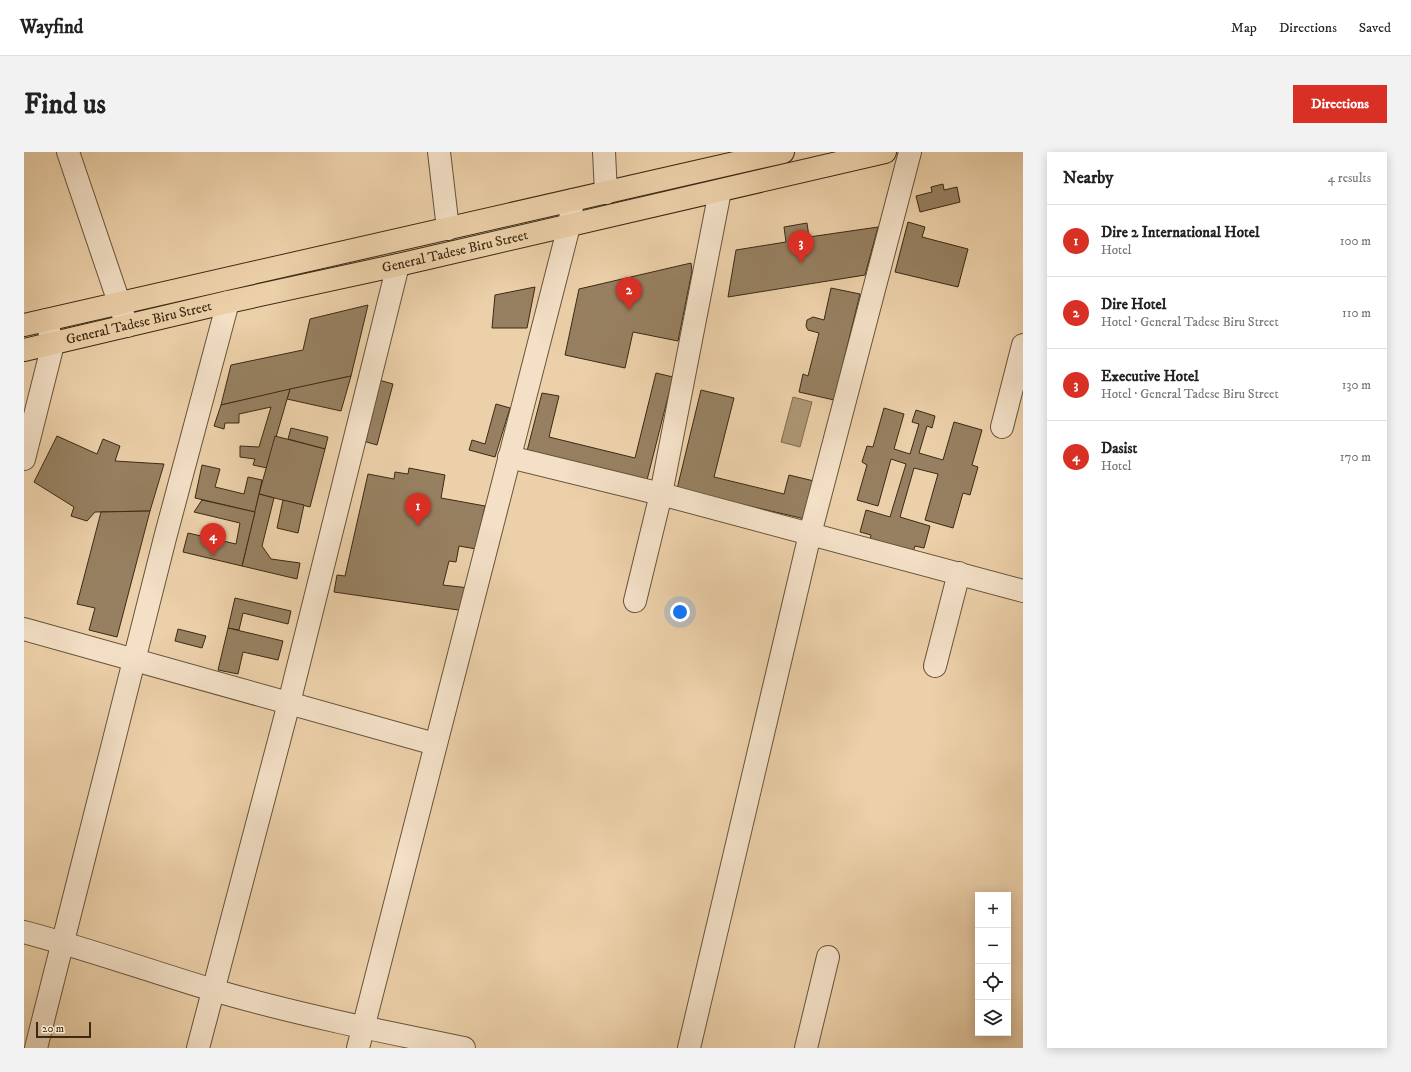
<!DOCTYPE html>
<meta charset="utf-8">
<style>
body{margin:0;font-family:"IM FELL DW Pica",serif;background:#f2f2f2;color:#222}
.controls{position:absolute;right:12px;bottom:12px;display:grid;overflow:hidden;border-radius:0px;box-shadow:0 2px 10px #0003}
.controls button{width:36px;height:36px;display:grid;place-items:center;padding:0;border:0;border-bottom:1px solid #e0e0e0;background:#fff;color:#222;font:20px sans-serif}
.scale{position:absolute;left:12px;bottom:10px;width:55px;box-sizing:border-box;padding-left:4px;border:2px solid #3a2a14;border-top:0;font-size:11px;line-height:14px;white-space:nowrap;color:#3a2a14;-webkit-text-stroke:3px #f3e0c7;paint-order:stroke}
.you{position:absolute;left:656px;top:460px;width:14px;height:14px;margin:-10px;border:3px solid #fff;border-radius:50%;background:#1a73e8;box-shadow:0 0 0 6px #1a73e833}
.badge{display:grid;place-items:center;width:26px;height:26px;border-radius:50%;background:#d93025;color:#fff;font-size:13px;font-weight:700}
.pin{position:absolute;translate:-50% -33px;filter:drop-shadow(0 1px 2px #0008)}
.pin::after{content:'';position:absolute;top:21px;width:14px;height:12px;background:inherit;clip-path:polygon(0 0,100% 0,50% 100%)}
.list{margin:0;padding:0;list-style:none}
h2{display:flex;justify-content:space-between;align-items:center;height:52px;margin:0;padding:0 16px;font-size:17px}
h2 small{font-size:13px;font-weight:400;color:#767676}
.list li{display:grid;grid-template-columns:26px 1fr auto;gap:12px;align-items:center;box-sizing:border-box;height:72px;padding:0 16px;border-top:1px solid #e0e0e0}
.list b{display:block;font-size:15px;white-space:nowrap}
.list p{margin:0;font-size:13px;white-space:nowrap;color:#767676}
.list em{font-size:13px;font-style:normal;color:#767676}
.icon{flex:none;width:22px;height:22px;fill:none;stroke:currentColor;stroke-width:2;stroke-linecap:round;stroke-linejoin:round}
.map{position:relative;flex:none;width:999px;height:896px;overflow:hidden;border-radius:0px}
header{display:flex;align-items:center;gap:24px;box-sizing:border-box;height:56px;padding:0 20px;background:#fff;border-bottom:1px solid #e0e0e0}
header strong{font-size:19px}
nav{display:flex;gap:22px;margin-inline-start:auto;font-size:14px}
.intro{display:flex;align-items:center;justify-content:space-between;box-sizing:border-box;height:96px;padding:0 24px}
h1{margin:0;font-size:28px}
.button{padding:10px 18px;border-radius:0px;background:#d93025;color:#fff;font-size:14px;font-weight:700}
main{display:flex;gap:24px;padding:0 24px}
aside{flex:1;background:#fff;border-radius:0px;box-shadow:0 2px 10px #0003}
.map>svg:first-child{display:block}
.water{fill:#af9876;stroke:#806c4f}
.building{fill:#978061;stroke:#3a2a14}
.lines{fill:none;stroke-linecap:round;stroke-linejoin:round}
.minor-casing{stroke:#665439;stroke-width:24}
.major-casing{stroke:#3a2a14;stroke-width:24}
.minor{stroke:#f3e0c7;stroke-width:22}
.major{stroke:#ecd0a9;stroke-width:22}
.labels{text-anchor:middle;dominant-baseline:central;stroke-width:3;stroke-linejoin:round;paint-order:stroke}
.street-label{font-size:14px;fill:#3a2a14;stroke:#f3e0c7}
</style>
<header>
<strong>Wayfind</strong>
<nav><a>Map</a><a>Directions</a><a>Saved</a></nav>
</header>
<div class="intro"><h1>Find us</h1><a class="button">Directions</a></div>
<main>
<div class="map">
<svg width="999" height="896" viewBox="0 0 999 896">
<rect width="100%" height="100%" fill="#ecd0a9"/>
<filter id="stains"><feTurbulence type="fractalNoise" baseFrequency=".005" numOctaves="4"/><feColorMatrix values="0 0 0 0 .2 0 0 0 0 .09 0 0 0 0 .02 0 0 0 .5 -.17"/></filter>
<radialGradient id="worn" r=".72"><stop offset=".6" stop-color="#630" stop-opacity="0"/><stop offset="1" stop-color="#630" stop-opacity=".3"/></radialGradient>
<!-- water -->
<polygon class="water" points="769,245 788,250 776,295 757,290"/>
<!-- building -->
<g class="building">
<polygon points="919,32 920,38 933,35 936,50 896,60 892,44 908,40 907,35"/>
<polygon points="884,70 901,75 898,85 944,97 934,135 871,120"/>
<polygon points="783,71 785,85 854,75 841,123 704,145 712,98 762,90 760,75"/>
<polygon points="667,111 668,119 654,189 609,180 601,216 541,203 555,137"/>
<polygon points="511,135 503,176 468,176 471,143"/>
<polygon points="807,136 836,142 810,248 775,240 779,222 784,224 795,181 784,178 782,174 783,168 789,165 800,168"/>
<polygon points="344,153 327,224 197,253 207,213 279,198 286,167"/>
<polygon points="632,221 649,225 623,328 503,299 518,241 535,244 525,285 611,306"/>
<polygon points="327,224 317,259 263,247 266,237"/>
<polygon points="355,228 369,232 353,293 339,289"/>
<polygon points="266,237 243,316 229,313 231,307 216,305 216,294 235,295 247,255 215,262 215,271 201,271 200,277 190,274 197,253"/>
<polygon points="677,238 710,246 690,325 760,342 765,323 790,329 781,367 653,337"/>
<polygon points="472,252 486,256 471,305 445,298 448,288 461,292"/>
<polygon points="860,256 880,262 870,297 886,302 895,272 888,270 892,258 911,264 908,276 903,274 895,301 919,308 930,270 958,278 948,313 954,315 946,343 939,341 929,376 901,368 914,322 890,316 876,365 906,374 900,396 891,394 888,403 845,391 847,383 836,380 842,358 866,365 882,312 867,307 854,354 833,348 843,313 838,310 843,294 849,295"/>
<polygon points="267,276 304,285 301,297 264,287"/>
<polygon points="33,284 73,302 79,287 96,294 91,309 140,312 126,359 71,360 63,369 47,364 50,355 10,330"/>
<polygon points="251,284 301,297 286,355 235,342"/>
<polygon points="178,313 196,317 191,335 220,342 224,325 238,328 231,360 171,346"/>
<polygon points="385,316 421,323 417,346 461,354 452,397 435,394 432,410 425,409 419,433 445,436 441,459 310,440 313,423 321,424 344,322 370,327 371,320 384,322"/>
<polygon points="235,342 250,346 238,394 247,407 276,411 273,427 218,414"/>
<polygon points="178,348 231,360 218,414 159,400 164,381 212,392 216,371 170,360"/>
<polygon points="259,348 280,353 274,381 253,376"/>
<polygon points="126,359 93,485 65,478 71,456 53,452 77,360"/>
<polygon points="211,446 267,459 264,472 219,461 215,478 204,476"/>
<polygon points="204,476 259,489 254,508 219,500 214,522 194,518"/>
<polygon points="154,477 182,484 178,496 151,489"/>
</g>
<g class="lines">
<defs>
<g id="minor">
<polyline points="44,0 103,174"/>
<polyline points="415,0 424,77"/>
<polyline points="580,0 582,41"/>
<polyline points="978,275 999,193"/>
<polyline points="485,305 637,342 999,439"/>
<polyline points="0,307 29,192 22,168"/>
<polyline points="611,449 637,342 696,39"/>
<polyline points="0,477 411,592"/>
<polyline points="911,514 935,421"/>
<path d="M0,780c64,17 126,39 189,58 82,24 167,41 251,58"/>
<polyline points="12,896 141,386 204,150"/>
<polyline points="174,896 265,551 374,113"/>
<polyline points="334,896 545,74 549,48"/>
<polyline points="665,896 786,382 886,0"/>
<polyline points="782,896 804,805"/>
</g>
<g id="major">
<polyline points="0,173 759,0"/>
<path id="s1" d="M0,198l204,-48 170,-37 487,-113"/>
</g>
</defs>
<!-- minor casing -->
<use href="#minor" class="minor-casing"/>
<!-- major casing -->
<use href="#major" class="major-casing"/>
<!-- minor -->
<use href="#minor" class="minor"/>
<!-- major -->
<use href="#major" class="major"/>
</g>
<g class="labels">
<!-- street labels -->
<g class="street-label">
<text stroke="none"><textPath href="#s1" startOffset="442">General Tadese Biru Street</textPath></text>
<text stroke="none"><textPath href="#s1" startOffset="118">General Tadese Biru Street</textPath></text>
</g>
</g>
<rect width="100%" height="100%" filter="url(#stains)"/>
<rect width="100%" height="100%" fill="url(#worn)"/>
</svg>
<div class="controls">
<button>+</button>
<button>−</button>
<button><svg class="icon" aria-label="locate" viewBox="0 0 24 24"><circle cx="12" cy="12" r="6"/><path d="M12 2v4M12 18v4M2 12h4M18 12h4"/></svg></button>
<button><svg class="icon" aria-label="layers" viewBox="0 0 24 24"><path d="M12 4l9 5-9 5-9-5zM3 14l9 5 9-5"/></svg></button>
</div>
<div class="scale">20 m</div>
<div class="you"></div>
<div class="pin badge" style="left:394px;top:374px">1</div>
<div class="pin badge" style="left:605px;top:158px">2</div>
<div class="pin badge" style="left:777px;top:111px">3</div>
<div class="pin badge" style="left:189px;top:404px">4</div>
</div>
<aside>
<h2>Nearby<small>4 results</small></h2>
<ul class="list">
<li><span class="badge">1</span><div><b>Dire 2 International Hotel</b><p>Hotel</p></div><em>100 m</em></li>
<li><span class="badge">2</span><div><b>Dire Hotel</b><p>Hotel · General Tadese Biru Street</p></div><em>110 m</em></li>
<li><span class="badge">3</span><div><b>Executive Hotel</b><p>Hotel · General Tadese Biru Street</p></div><em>130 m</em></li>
<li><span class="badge">4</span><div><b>Dasist</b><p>Hotel</p></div><em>170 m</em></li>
</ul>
</aside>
</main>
